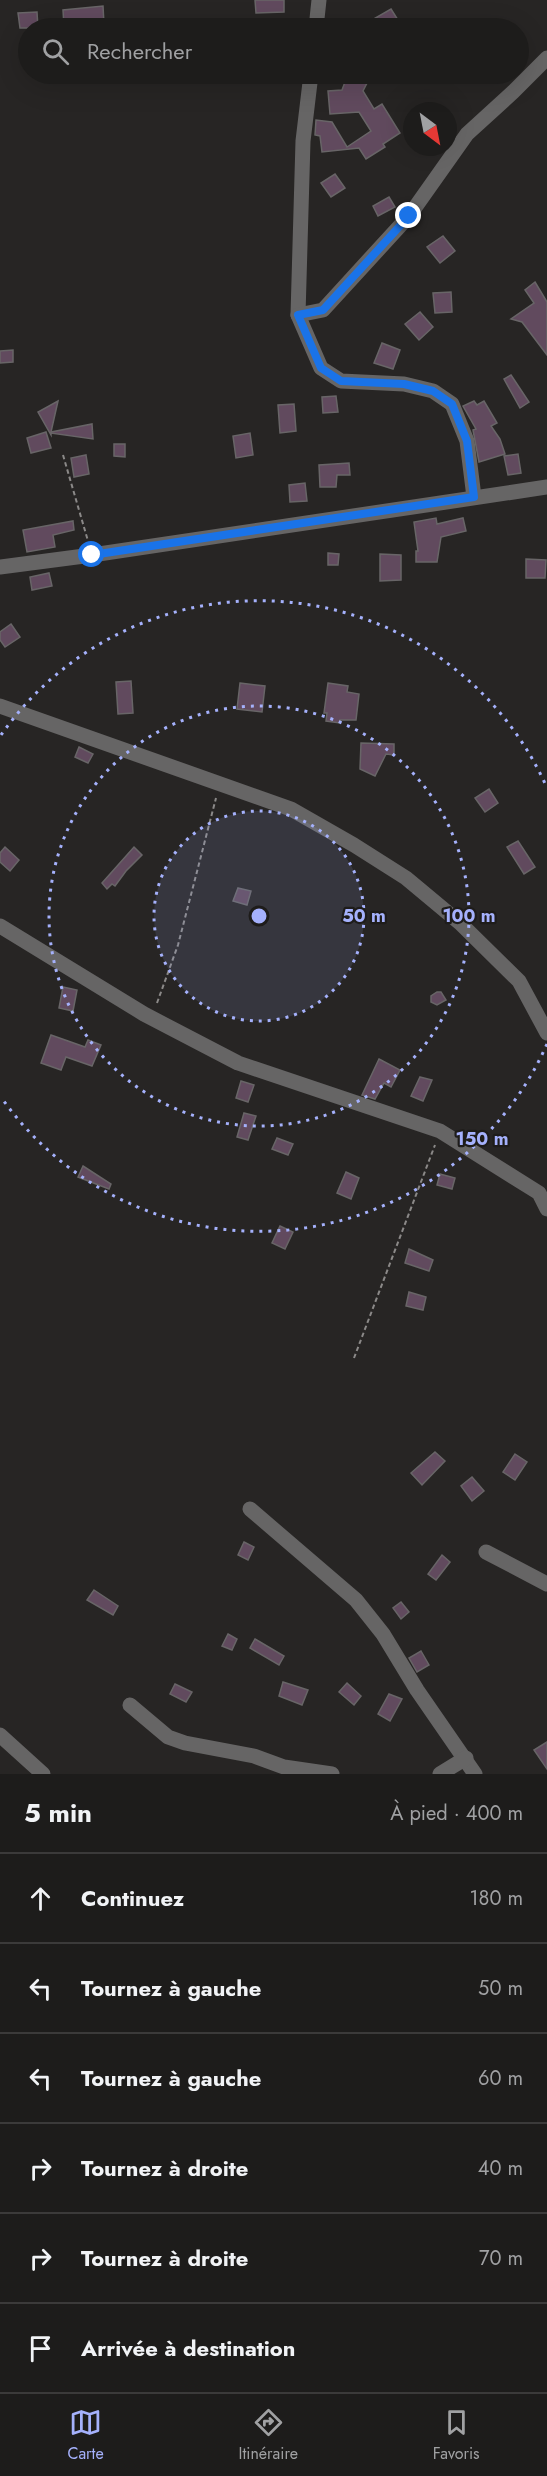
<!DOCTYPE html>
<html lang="fr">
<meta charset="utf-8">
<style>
body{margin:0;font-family:Jost,sans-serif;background:#2a2928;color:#f1f3f6}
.compass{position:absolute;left:403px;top:102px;width:54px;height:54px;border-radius:50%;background:#1d1c1b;box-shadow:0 6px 24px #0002;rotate:148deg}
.stop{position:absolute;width:18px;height:18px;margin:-14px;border:4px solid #1a73e8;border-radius:50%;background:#fff}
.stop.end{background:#1a73e8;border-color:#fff;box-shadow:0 2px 6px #0008}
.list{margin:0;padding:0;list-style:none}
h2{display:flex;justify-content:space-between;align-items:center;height:78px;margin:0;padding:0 24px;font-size:26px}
h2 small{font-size:20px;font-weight:400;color:#a0a1a3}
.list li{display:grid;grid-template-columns:39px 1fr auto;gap:18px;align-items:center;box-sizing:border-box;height:90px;padding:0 24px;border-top:2px solid #3b3a3a}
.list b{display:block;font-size:22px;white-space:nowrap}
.list em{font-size:20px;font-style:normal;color:#a0a1a3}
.icon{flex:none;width:33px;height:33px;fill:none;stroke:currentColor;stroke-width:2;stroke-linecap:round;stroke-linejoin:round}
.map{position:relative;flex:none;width:547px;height:1774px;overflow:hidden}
.search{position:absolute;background:#1d1c1b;box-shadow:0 6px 24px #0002;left:18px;right:18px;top:18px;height:66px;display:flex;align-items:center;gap:15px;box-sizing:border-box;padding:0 21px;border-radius:33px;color:#a0a1a3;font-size:22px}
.sheet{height:618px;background:#1d1c1b}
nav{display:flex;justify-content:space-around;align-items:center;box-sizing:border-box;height:84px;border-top:2px solid #3b3a3a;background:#1d1c1b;font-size:16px;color:#a0a1a3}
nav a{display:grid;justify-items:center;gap:3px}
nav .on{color:#a5b1fc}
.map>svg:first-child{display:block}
.building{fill:#614a5e;stroke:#686567;stroke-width:1.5}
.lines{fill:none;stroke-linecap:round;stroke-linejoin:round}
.path{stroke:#8b8988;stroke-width:2;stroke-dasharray:4.5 3;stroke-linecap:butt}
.minor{stroke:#666565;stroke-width:15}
.route{stroke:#1a73e8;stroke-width:8}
.ring{fill:none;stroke:#a5b1fc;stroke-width:3;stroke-dasharray:3 6}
.centre{fill:#a5b1fc;stroke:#1e1c1a;stroke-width:3}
.ring-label{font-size:18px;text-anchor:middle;font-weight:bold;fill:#a5b1fc;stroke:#1e1c1a;stroke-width:4.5;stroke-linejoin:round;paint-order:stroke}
</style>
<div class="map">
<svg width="547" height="1774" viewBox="0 0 547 1774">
<rect width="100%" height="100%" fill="#272524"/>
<!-- building -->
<g class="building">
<polygon points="255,0 284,0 284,12 256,13"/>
<polygon points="103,6 104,24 64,27 63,10"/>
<polygon points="391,9 403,28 358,28"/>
<polygon points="37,12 38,28 20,28 18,13"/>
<polygon points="348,74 360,74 359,77 368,81 363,91 374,109 382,104 400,133 383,144 385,147 366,159 359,148 322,152 320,136 315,135 316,120 332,122 347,147 371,131 359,112 330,114 328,91 342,90"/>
<polygon points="335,174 345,188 331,197 321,183"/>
<polygon points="389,197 395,207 378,216 373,206"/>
<polygon points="443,236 455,251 440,263 427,247"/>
<polygon points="535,282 547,302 547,355 522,322 511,319 534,303 525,290"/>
<polygon points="451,292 452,312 435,313 433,293"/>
<polygon points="420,312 433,327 419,340 405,324"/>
<polygon points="382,343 400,350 393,369 374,363"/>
<polygon points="13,350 13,362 0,363 0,351"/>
<polygon points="511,375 529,402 520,408 504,379"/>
<polygon points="336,396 338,412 323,413 322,397"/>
<polygon points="58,401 51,432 92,424 93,439 51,433 51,435 38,412"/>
<polygon points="474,401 477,405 484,401 497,423 491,426 500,439 505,454 479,462 473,430 476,429 463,406"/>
<polygon points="294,404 296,431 280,433 278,405"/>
<polygon points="46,432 51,448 31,453 27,438"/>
<polygon points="250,433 253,455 236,458 233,436"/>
<polygon points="114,444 125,444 125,457 114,456"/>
<polygon points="518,454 521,473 508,475 504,456"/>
<polygon points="86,455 89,474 74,477 71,458"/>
<polygon points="349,463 350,475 337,475 336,487 320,487 319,465"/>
<polygon points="305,483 307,501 290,502 289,485"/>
<polygon points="436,518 437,524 463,518 466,531 441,537 437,562 416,562 416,551 418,551 414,522"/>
<polygon points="73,521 74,530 53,535 55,547 27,552 23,530"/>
<polygon points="328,553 339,554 338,565 328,565"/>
<polygon points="380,554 401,555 401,580 380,581"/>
<polygon points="526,559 546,560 545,578 526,578"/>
<polygon points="49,573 52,586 32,590 30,577"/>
<polygon points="11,624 20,637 5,647 0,640 0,632"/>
<polygon points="131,681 133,713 118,714 116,682"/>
<polygon points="240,683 265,686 262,712 237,709"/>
<polygon points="328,683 348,686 347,692 359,694 356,720 340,720 340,723 326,721 327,713 324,713"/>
<polygon points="361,743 394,744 394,755 386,754 375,776 360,769"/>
<polygon points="79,747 93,754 88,763 75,757"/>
<polygon points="489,789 498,803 485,812 475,798"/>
<polygon points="518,841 535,867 524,874 507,847"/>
<polygon points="5,847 19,860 10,871 0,862 0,853"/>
<polygon points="134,847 142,855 126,871 115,886 112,884 107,889 102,883"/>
<polygon points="238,888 251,891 247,905 233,901"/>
<polygon points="63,987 77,990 73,1011 59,1008"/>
<polygon points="437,992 441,992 446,1000 437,1005 431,1002 431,996"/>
<polygon points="51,1035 85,1047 88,1040 101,1045 92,1066 66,1057 61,1070 41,1063"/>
<polygon points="379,1059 400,1070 391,1087 384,1083 375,1099 362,1095"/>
<polygon points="420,1077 432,1080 423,1101 411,1096"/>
<polygon points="241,1081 254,1085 248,1102 236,1098"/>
<polygon points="244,1113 256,1116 248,1140 237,1137"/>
<polygon points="277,1138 293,1144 288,1155 272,1149"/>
<polygon points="83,1166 111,1184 109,1189 78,1177"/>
<polygon points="346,1172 359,1178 351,1199 337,1193"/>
<polygon points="440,1174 455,1178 452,1189 437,1185"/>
<polygon points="280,1226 293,1232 285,1249 272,1243"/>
<polygon points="409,1249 433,1260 429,1271 405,1263"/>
<polygon points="409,1292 426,1297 423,1310 406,1306"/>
<polygon points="435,1452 445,1461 422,1485 411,1473"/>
<polygon points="515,1454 527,1462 515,1480 503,1472"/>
<polygon points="472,1477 484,1491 472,1501 461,1486"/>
<polygon points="244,1542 254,1547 248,1560 238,1555"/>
<polygon points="442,1555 450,1562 436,1580 428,1574"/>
<polygon points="94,1590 118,1606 113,1615 87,1600"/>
<polygon points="401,1602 409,1612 401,1619 393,1608"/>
<polygon points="228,1634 237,1639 232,1650 222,1646"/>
<polygon points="255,1639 284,1656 279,1665 250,1648"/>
<polygon points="421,1651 429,1665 417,1672 409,1658"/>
<polygon points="283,1682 308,1690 302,1705 279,1696"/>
<polygon points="347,1683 361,1696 354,1705 339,1692"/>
<polygon points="175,1684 192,1692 186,1702 170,1694"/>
<polygon points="389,1694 402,1699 390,1721 378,1714"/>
<polygon points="547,1742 547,1769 534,1750"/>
</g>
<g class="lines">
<!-- path -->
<g class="path">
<polyline points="63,455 88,541"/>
<polyline points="157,1003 178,945 216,798"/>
<polyline points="354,1358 435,1145"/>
</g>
<!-- minor -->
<g class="minor">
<polyline points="316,28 319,0"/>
<polyline points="311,74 303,141 298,315 321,368 341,381 404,384 433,391 452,404 467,441 474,497"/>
<polyline points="298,315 323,310 409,216 467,134 513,92 547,58"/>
<polyline points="0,567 92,555 547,487"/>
<polyline points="0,706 291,809 354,845 406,878 460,923 519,981 547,1033"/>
<polyline points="0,926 144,1014 238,1063 440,1131 539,1193 547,1209"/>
<polyline points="250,1509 356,1600 383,1634 417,1690 475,1774"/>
<polyline points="486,1552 547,1584"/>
<polyline points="130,1705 168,1737 185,1743 254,1756 284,1767 332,1774"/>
<polyline points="0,1735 43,1774"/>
<polyline points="440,1774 466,1758"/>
</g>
</g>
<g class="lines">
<!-- route -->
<polyline class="route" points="92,555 474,497 467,441 452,404 433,391 404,384 341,381 321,368 298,315 323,310 409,216"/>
</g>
<!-- distance rings -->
<circle cx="259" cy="916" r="105" fill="#a5b1fc" fill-opacity=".12"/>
<g class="ring">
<circle cx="259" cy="916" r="105"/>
<circle cx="259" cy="916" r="210"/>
<path d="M547 1044A315 315 0 0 1 1 1097M1 735A315 315 0 0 1 547 788"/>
</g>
<circle cx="259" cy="916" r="9" class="centre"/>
<g class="ring-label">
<text x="364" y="922">50 m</text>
<text x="469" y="922">100 m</text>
<text x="482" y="1145">150 m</text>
</g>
</svg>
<svg class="compass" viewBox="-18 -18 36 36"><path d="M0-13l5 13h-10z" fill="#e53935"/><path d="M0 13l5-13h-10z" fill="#a0a1a3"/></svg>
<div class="stop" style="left:92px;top:555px"></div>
<div class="stop end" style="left:409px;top:216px"></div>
<div class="search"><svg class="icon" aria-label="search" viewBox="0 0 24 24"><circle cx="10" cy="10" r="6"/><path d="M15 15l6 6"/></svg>Rechercher</div>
</div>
<section class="sheet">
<h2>5 min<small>À pied · 400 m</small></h2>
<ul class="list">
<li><svg class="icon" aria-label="ahead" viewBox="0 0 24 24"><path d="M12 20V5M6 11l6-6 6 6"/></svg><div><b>Continuez</b></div><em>180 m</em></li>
<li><svg class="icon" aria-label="left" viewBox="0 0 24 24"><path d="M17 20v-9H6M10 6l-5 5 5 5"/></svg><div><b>Tournez à gauche</b></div><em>50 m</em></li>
<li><svg class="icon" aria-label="left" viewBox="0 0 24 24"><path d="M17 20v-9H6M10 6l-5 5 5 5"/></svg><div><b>Tournez à gauche</b></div><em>60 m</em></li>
<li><svg class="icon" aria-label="right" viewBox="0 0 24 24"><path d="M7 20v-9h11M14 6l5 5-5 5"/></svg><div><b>Tournez à droite</b></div><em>40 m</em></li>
<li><svg class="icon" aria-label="right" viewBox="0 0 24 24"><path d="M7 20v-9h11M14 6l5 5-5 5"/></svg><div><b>Tournez à droite</b></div><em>70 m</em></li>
<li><svg class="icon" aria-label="arrive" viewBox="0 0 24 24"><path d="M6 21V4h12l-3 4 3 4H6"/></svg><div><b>Arrivée à destination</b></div></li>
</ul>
</section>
<nav>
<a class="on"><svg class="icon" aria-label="map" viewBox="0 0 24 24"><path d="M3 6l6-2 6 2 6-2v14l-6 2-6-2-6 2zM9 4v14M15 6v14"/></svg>Carte</a>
<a><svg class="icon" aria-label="directions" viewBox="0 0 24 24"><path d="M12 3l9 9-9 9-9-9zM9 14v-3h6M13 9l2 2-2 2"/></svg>Itinéraire</a>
<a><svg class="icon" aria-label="saved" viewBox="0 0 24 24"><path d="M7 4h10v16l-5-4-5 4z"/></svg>Favoris</a>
</nav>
